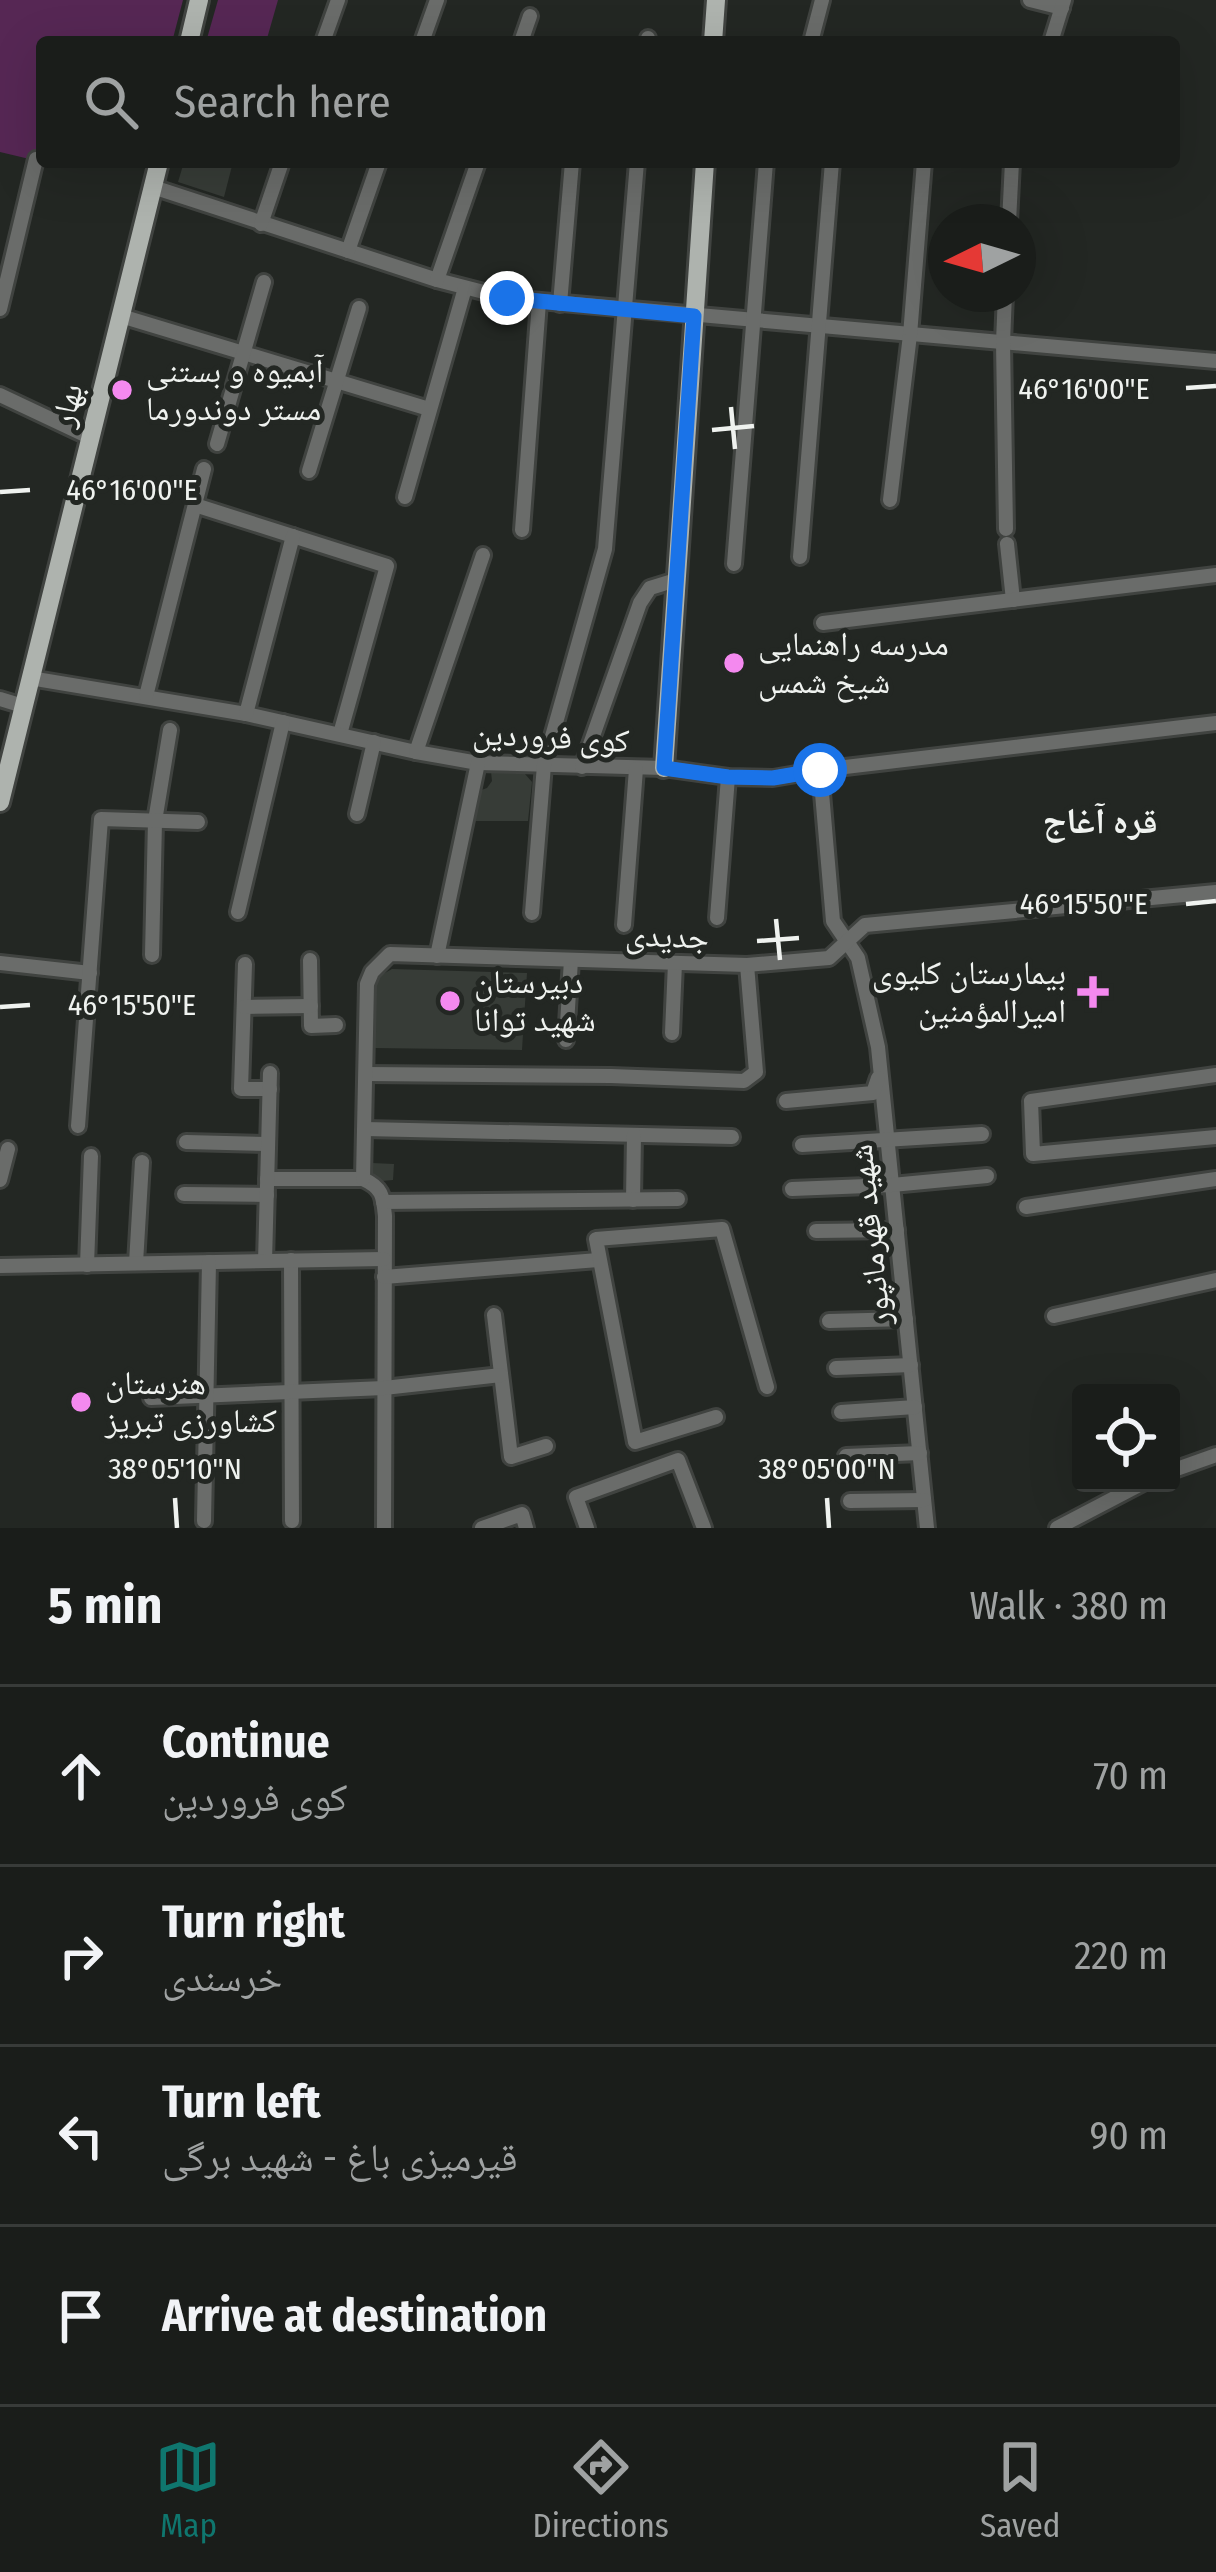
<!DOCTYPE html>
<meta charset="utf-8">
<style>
body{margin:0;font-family:"Fira Sans Condensed","Noto Naskh Arabic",sans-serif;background:#272a27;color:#f1f3f6}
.controls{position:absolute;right:36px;bottom:36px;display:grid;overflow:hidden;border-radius:12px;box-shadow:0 12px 48px #0002}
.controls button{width:108px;height:108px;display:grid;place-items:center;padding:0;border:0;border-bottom:3px solid #383b39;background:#1a1d1a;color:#f1f3f6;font:60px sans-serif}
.compass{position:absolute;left:928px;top:204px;width:108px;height:108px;border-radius:50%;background:#1a1d1a;box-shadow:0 12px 48px #0002;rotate:265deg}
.stop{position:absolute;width:36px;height:36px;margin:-27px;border:9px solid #1a73e8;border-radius:50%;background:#fff}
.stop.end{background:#1a73e8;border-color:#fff;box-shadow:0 3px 12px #0008}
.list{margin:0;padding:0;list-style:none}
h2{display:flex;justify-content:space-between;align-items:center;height:156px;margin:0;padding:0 48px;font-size:51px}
h2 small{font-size:39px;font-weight:400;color:#9fa2a2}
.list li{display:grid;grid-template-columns:78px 1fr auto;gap:36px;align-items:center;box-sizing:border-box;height:180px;padding:0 48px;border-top:3px solid #383b39}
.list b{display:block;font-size:45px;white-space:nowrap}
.list p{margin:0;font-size:39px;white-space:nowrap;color:#9fa2a2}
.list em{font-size:39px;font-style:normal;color:#9fa2a2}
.icon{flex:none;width:66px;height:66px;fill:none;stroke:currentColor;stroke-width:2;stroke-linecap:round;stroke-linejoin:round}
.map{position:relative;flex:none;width:1216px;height:1528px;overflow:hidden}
.search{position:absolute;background:#1a1d1a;box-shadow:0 12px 48px #0002;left:36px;right:36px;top:36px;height:132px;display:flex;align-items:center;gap:30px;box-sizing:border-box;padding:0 42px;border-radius:12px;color:#9fa2a2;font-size:45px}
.sheet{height:876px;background:#1a1d1a}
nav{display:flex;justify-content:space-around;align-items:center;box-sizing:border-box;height:168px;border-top:3px solid #383b39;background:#1a1d1a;font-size:33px;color:#9fa2a2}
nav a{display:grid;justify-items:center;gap:6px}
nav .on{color:#0f766e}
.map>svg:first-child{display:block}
.green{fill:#562754}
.building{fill:#373c37}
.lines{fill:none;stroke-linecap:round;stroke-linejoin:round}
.minor-casing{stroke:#404340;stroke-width:20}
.major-casing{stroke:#404340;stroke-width:24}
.minor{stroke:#6a6c6a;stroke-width:14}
.major{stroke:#aeb3ae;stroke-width:18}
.route{stroke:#1a73e8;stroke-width:15}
.ticks{fill:none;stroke:#eff2ef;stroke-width:4.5}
.poi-dot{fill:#f489ef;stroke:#232723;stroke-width:4.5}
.labels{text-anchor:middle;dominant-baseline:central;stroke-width:10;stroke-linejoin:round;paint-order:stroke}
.poi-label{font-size:33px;fill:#eff2ef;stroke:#232723;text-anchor:start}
.street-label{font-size:33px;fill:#eff2ef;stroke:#232723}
.neighbourhood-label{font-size:36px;font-weight:bold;fill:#eff2ef;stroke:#232723}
.ticks-label{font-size:30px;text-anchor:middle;fill:#eff2ef;stroke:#232723;stroke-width:10;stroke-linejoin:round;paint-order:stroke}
</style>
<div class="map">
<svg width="1216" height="1528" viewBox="0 0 1216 1528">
<rect width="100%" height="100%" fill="#232723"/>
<!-- green -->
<g class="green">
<polygon points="0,0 183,0 172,42 42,42 42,162 0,152"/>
<polygon points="218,0 278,0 266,42 206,42"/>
</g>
<!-- building -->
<g class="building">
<polygon points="184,162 233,162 224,197 178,182"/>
<polygon points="491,772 525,774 532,782 528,821 471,821 476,792 487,788 492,781"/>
<polygon points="392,969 527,973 522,1050 374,1048 374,979"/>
<polygon points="372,1163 394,1164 393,1180 382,1181 370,1174"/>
</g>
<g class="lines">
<defs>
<g id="minor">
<polyline points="1030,0 1062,8"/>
<polyline points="323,42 338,0"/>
<polyline points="422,42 437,0"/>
<polyline points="521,42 530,16"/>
<polyline points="648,42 648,38"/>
<polyline points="811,42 822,0"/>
<polyline points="1051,42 1064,0"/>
<polyline points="153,187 437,280 507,298 1216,361"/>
<polyline points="1009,222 1012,162"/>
<polyline points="261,224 282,162"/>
<polyline points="348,251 379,162"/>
<polyline points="437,280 478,162"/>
<polyline points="1005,294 1003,342 1006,529"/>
<polyline points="560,304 572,162"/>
<polyline points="0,309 36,159"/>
<polyline points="121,316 429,409"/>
<polyline points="0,395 89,437"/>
<polyline points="217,444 264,282"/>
<polyline points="309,471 359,308"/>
<polyline points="405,497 465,288"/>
<polyline points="890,500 910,335 924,162"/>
<polyline points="195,505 387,566 340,734"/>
<polyline points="522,530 539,302"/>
<polyline points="1007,544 1013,600"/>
<polyline points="800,557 832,162"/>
<polyline points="734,564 766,162"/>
<polyline points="823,623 1216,575"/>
<polyline points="30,678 246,714 416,752 478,763 664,768 728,777 773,778 820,770 1216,723"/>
<polyline points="146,696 204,469"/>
<polyline points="0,699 23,706"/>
<polyline points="246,714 293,536"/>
<polyline points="416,752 483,555"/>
<polyline points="582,767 640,603 650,588 676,580"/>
<polyline points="820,770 833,921 858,958 878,1047 927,1528"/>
<polyline points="357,814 374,742"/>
<polyline points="238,912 283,722"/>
<polyline points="532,913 544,765 605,549 637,162"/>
<polyline points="717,918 728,777"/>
<polyline points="624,925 636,769"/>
<polyline points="152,955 155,821 170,730"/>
<polyline points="437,956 478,763"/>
<polyline points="310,960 311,1026 336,1025"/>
<polyline points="0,963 90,973"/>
<polyline points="245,964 241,1089 270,1089"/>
<polyline points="244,1007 311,1006"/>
<polyline points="672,1033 675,963"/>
<polyline points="566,1040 571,960"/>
<polyline points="367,1074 611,1076 744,1081 756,1072 747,965"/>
<polyline points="1216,1075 1031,1101 1033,1154 1216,1137"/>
<polyline points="786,1101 873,1093 878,1078"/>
<polyline points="78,1126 101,819 198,822"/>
<polyline points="365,1129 732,1137"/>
<polyline points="186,1142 268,1144"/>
<polyline points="802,1145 982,1134"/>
<path d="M267,1179h96c20,9 20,18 22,37l-1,312"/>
<polyline points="363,1179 367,984 372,972 390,954 747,965 829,958 865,925 1216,892"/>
<polyline points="0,1180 8,1149"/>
<polyline points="792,1189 892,1185 987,1176"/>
<polyline points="184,1194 267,1195"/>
<polyline points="633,1200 634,1135"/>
<polyline points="383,1202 678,1199"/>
<polyline points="1026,1207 1216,1179"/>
<polyline points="816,1231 897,1230"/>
<polyline points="291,1260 292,1521"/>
<polyline points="265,1261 270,1073"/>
<polyline points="136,1263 142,1162"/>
<polyline points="87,1265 91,1156"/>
<polyline points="0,1266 384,1259"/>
<polyline points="384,1277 598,1260"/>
<polyline points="494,1315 511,1457 546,1446"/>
<polyline points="1054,1316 1216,1280"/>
<polyline points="829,1321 906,1319"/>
<polyline points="836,1368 911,1365"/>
<polyline points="151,1398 384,1388 501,1375"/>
<polyline points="841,1412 915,1407"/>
<polyline points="716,1417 635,1442 596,1239 722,1229 767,1387"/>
<polyline points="846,1456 920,1453"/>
<polyline points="1171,1471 1216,1455"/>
<polyline points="850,1501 924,1500"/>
<polyline points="204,1521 209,1262"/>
<polyline points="482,1528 522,1514 526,1528"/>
<polyline points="587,1528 576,1497 678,1460 704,1528"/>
<polyline points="1057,1528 1143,1483"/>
</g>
<g id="major">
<polyline points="189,42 199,0"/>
<polyline points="713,42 716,0"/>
<polyline points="664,768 705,162"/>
<polyline points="0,802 159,162"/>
</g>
</defs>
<!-- minor casing -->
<use href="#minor" class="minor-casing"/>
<!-- major casing -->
<use href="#major" class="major-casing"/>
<!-- minor -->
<use href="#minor" class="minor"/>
<!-- major -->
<use href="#major" class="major"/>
</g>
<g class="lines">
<!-- route -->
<polyline class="route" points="507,298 694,316 664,768 728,777 773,778 820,770"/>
</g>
<!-- ticks -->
<path class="ticks" d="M1186,388l30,-2M731,407l4,42M712,430l42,-4M0,492l30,-2M1186,904l30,-3M776,919l4,41M757,941l42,-3M0,1007l30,-2M175,1498l2,30M827,1498l2,30"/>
<!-- markers -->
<g class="poi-dot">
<circle cx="122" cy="390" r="12"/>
<circle cx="734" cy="663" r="12"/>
<path d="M1087 974h12v12h12v12h-12v12h-12v-12h-12v-12h12z"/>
<circle cx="450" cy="1001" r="12"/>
<circle cx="81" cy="1402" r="12"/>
</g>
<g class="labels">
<!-- poi labels -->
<g class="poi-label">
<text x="146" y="371">آبمیوه و بستنی<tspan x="146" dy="38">مستر دوندورما</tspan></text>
<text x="758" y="644">مدرسه راهنمایی<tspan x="758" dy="38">شیخ شمس</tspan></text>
<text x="1066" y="973" text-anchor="end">بیمارستان کلیوی<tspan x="1066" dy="38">امیرالمؤمنین</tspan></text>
<text x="474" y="982">دبیرستان<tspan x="474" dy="38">شهید توانا</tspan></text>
<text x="105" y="1383">هنرستان<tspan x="105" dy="38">کشاورزی تبریز</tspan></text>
</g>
<!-- street labels -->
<g class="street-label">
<text transform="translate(67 405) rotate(-76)">بهار</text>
<text transform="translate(551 737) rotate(3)">کوی فروردین</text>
<text transform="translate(667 936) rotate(2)">جدیدی</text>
<text transform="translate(870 1235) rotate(-96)">شهید قهرمانپور</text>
</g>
<!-- neighbourhood labels -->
<g class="neighbourhood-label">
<text x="1100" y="821">قره آغاج</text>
</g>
</g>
<g class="ticks-label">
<text x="1084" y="399">46°16'00"E</text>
<text x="132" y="500">46°16'00"E</text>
<text x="1084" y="914">46°15'50"E</text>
<text x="132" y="1015">46°15'50"E</text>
<text x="175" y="1479">38°05'10"N</text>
<text x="827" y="1479">38°05'00"N</text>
</g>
</svg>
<div class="controls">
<button><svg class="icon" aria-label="locate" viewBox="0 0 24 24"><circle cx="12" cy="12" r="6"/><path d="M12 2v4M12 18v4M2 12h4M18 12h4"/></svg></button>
</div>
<svg class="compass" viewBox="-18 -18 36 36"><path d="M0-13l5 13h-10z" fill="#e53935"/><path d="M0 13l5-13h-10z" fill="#9fa2a2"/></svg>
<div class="stop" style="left:820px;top:770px"></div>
<div class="stop end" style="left:507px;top:298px"></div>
<div class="search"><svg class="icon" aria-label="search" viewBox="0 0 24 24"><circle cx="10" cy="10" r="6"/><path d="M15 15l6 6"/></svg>Search here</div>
</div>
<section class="sheet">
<h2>5 min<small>Walk · 380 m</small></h2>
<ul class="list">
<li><svg class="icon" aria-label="ahead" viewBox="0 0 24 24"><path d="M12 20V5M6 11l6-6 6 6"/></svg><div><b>Continue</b><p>کوی فروردین</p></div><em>70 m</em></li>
<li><svg class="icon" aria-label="right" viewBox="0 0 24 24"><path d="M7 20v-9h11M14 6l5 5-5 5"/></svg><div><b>Turn right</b><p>خرسندی</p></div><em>220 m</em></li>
<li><svg class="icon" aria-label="left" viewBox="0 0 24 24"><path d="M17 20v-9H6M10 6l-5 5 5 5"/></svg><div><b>Turn left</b><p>قیرمیزی باغ - شهید برگی</p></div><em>90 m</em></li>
<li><svg class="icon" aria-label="arrive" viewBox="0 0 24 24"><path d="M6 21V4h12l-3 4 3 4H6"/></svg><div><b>Arrive at destination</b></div></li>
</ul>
</section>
<nav>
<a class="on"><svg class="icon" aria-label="map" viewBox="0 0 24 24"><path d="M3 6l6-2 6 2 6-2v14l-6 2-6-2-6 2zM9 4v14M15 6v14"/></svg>Map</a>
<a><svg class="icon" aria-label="directions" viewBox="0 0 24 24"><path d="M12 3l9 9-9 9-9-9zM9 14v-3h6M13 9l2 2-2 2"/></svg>Directions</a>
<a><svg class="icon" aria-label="saved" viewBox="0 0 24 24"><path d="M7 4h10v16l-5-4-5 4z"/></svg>Saved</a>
</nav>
